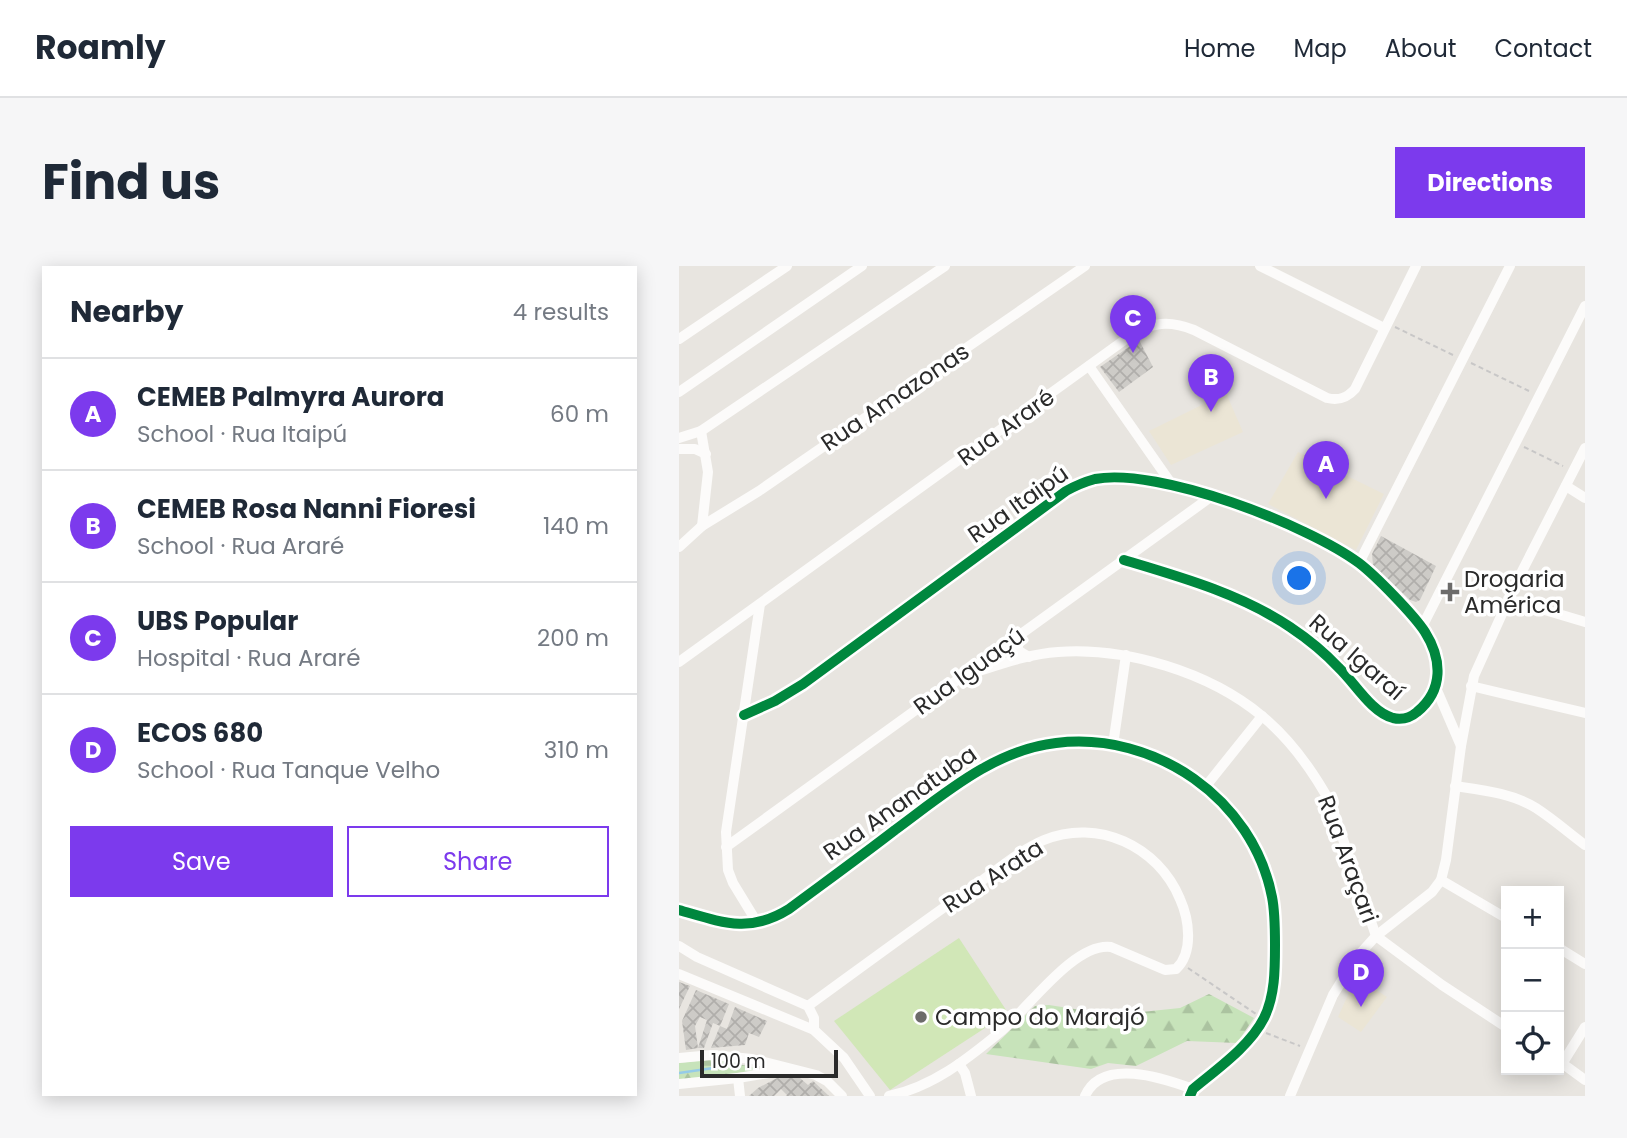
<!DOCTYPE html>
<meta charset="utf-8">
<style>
body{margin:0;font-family:Poppins,sans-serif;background:#f6f6f7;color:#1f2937}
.controls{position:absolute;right:21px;bottom:21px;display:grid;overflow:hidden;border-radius:0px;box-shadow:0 4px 18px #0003}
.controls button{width:63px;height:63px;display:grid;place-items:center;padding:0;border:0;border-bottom:2px solid #e0e1e3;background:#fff;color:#1f2937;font:35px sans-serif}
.scale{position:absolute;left:21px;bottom:18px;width:138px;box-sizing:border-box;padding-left:7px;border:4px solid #2a2a2a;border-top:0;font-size:19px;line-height:24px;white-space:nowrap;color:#2a2a2a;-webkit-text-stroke:5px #fff;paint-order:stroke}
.you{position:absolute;left:621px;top:313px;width:24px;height:24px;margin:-18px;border:5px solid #fff;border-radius:50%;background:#1a73e8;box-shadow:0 0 0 10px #1a73e833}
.badge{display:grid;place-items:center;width:46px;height:46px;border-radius:50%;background:#7c3aed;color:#fff;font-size:23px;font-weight:700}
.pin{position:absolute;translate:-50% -58px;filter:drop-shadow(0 2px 4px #0008)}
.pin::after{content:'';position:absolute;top:37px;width:24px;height:21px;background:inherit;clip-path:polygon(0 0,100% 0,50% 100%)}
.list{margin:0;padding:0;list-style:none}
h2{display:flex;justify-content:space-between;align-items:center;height:91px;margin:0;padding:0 28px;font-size:30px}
h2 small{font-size:23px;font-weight:400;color:#747a83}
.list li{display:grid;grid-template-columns:46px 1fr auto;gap:21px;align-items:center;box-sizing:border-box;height:112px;padding:0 28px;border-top:2px solid #e0e1e3}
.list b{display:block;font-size:26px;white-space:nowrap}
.list p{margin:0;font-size:23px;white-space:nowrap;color:#747a83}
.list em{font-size:23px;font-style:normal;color:#747a83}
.actions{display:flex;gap:14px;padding:21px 28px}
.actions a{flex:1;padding:16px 0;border:2px solid #7c3aed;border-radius:0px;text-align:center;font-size:24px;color:#7c3aed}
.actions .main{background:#7c3aed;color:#fff}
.icon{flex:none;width:38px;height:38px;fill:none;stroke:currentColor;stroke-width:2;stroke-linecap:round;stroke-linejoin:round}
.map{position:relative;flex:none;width:906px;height:830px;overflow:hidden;border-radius:0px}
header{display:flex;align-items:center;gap:42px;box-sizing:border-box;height:98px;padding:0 35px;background:#fff;border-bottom:2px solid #e0e1e3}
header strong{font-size:33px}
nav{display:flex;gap:38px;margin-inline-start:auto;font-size:24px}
.intro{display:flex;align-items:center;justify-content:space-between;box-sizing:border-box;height:168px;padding:0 42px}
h1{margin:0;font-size:49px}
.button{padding:18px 32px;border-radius:0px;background:#7c3aed;color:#fff;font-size:24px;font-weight:700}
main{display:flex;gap:42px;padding:0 42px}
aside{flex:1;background:#fff;border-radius:0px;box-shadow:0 4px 18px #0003}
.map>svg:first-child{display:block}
.education{fill:#ebe5d5}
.forest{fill:url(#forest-firs)}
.pitch{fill:#d1e7b7}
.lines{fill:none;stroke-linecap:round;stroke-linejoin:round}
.stream{stroke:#95cbe8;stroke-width:2.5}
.building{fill:url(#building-cross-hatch)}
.path{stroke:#c8c7c7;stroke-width:2;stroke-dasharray:5 3.5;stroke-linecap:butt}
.minor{stroke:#fcfbfa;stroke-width:10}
.cycleway-casing{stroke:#fff;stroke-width:15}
.cycleway{stroke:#00873e;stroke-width:10}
.poi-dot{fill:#6c6b6a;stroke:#fff;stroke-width:2.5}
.labels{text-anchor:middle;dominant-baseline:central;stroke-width:7;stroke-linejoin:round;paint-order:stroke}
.street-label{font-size:23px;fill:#2a2a2a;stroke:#fff}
.poi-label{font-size:23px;fill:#2a2a2a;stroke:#fff;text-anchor:start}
</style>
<header>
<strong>Roamly</strong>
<nav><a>Home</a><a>Map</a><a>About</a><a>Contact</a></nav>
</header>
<div class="intro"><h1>Find us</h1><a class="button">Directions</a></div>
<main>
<aside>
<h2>Nearby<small>4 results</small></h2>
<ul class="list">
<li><span class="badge">A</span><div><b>CEMEB Palmyra Aurora</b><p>School · Rua Itaipú</p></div><em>60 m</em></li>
<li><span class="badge">B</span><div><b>CEMEB Rosa Nanni Fioresi</b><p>School · Rua Araré</p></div><em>140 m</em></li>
<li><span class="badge">C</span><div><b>UBS Popular</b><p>Hospital · Rua Araré</p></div><em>200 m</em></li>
<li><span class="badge">D</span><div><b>ECOS 680</b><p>School · Rua Tanque Velho</p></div><em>310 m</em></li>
</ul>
<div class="actions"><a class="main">Save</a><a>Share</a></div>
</aside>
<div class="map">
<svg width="906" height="830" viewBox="0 0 906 830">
<defs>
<pattern id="forest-firs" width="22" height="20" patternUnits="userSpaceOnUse" patternTransform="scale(1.75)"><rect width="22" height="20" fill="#c7e3ba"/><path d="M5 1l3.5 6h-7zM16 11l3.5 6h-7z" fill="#abc3a0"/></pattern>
<pattern id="building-cross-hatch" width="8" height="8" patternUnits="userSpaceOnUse" patternTransform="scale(1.75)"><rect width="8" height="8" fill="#cdcbc7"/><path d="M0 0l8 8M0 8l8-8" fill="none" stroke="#b0aeab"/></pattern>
</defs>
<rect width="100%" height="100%" fill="#e8e5e0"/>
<!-- education -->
<g class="education">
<polygon points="547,127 564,166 492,199 470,165"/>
<polygon points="619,186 705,228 677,284 589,238"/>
<polygon points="677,711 708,731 682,766 659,751"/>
</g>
<!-- forest -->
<g class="forest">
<polygon points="530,728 575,752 558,777 508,775 457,800 429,797 412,803 307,788 356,740 370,739 434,749 501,742"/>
<polygon points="36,793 78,802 72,805 0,815 0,797"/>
</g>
<!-- pitch -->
<polygon class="pitch" points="280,672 329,747 211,824 155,755"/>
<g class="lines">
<!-- stream -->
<polyline class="stream" points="0,807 48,800"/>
</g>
<!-- building -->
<g class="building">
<polygon points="460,74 474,101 440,126 421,101"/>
<polygon points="702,270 757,300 741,334 737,336 731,334 694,299 693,288"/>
<polygon points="0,716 11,720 0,743"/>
<polygon points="17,724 50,738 41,760 34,757 25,782 19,782 28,754 21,751 16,760 19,782 7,784 3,755"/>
<polygon points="56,741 88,755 80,771 70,767 66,779 32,782 41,760 48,763"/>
<polygon points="98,812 121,812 129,819 134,815 150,830 107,830 108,829 102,823 95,830 70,830 79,822"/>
</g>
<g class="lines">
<!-- path -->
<g class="path">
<polyline points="716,61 774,89"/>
<polyline points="792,97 850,125"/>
<polyline points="845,181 884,200"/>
<polyline points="509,702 577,748"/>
<polyline points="587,767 621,780"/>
</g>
<!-- minor -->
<g class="minor">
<polyline points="581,0 705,62"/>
<polyline points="0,73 108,0"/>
<polyline points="410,100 494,220"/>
<polyline points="0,126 183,0"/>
<polyline points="22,165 29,206 23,260"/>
<polyline points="0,172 22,165 266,0"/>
<polyline points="0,183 16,183 27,188"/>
<polyline points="887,220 906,232"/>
<polyline points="0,281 23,260 80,225 406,0"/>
<polyline points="680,297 831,0"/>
<polyline points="829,333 906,356"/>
<polyline points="743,361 906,40"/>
<polyline points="336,371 340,385 350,391"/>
<path d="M0,396l451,-326c22,-14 39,-16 64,-6l133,68c12,3 20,0 28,-9l61,-123"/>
<path d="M291,408c29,-9 58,-20 88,-22 68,-5 151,20 204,64 29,24 51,55 69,88l45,132"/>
<polyline points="792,420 906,447"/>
<polyline points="757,422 782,480"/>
<path d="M65,449l31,-14 28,-17 263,-193c9,-5 18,-9 29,-12 63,-12 213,46 264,84 17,13 55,52 66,69 17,27 19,58 -8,80 -7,6 -15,8 -24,6 -22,-6 -38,-35 -54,-50 -14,-15 -31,-29 -49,-41 -49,-33 -109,-50 -166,-67"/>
<polyline points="434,479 447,389"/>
<polyline points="527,520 583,450"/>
<path d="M776,520c27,4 57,7 81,22 17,11 33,25 49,37"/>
<polyline points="47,581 533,230"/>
<polyline points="762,614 827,652"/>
<path d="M0,644c42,12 70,24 110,-1 35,-26 71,-52 106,-79 49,-36 99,-80 161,-87 99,-12 197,56 216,154 3,15 3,33 3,48 0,24 0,51 -11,73 -14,28 -47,51 -71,71l-3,7"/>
<polyline points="79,658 54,617 49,604 47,566 81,338"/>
<polyline points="697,670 763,719 827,761"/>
<polyline points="0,680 18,691 129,740 135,752 135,764"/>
<polyline points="880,682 906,698"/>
<polyline points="0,708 135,764 165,792 191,830"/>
<path d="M129,740c55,-40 109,-80 165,-119 22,-15 45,-36 71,-47 54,-22 114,6 136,59 9,20 14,53 -4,70l-11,1 -54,-23c-37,-5 -84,63 -112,86 -33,27 -67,54 -110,63"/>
<polyline points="0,792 33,789 73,793 137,809 148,815 163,830"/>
<polyline points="880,795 906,814"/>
<polyline points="280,798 286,807 292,830"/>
<polyline points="883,798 906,761"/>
<polyline points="59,812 61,830"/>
<polyline points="0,818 59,812 108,804"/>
<path d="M406,830c17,-39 78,-18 108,-7"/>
<polyline points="611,830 654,729 677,692 697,670 753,626 762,614 767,594 782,480 795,410 837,317 906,182"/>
</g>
<defs>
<g id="cycleway">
<path d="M65,449l31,-14 28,-17 263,-193c9,-5 18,-9 29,-12 63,-12 213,46 264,84 17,13 55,52 66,69 17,27 19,58 -8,80 -7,6 -15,8 -24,6 -22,-6 -38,-35 -54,-50 -14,-15 -31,-29 -49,-41 -49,-33 -109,-50 -166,-67"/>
<path d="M0,644c42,12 70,24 110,-1 35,-26 71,-52 106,-79 49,-36 99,-80 161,-87 99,-12 197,56 216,154 3,15 3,33 3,48 0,24 0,51 -11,73 -14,28 -47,51 -71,71l-3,7"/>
</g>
</defs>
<!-- cycleway casing -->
<use href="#cycleway" class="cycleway-casing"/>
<!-- cycleway -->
<use href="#cycleway" class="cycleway"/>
</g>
<!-- markers -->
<g class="poi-dot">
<path d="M767.5 315.5h7v7h7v7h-7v7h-7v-7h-7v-7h7z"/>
<circle cx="242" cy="751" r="7"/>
</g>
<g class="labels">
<!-- street labels -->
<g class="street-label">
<text transform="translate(216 131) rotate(-34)">Rua Amazonas</text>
<text transform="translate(327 161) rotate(-36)">Rua Araré</text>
<text transform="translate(339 238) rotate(-35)">Rua Itaipú</text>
<text transform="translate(678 391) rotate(41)">Rua Igaraí</text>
<text transform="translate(290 405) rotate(-36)">Rua Iguaçú</text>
<text transform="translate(221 537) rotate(-35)">Rua Ananatuba</text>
<text transform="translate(669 593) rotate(70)">Rua Araçari</text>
<text transform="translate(314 610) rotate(-33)">Rua Arata</text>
</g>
<!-- poi labels -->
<g class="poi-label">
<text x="785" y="313">Drogaria<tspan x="785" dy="26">América</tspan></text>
<text x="256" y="751">Campo do Marajó</text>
</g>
</g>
</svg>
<div class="controls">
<button>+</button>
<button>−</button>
<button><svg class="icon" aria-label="locate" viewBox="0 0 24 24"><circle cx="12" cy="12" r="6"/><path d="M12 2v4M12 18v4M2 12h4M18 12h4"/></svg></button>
</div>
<div class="scale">100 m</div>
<div class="you"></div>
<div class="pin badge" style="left:647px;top:233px">A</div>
<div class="pin badge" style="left:532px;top:146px">B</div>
<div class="pin badge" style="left:454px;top:87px">C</div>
<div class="pin badge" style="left:682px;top:741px">D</div>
</div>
</main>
